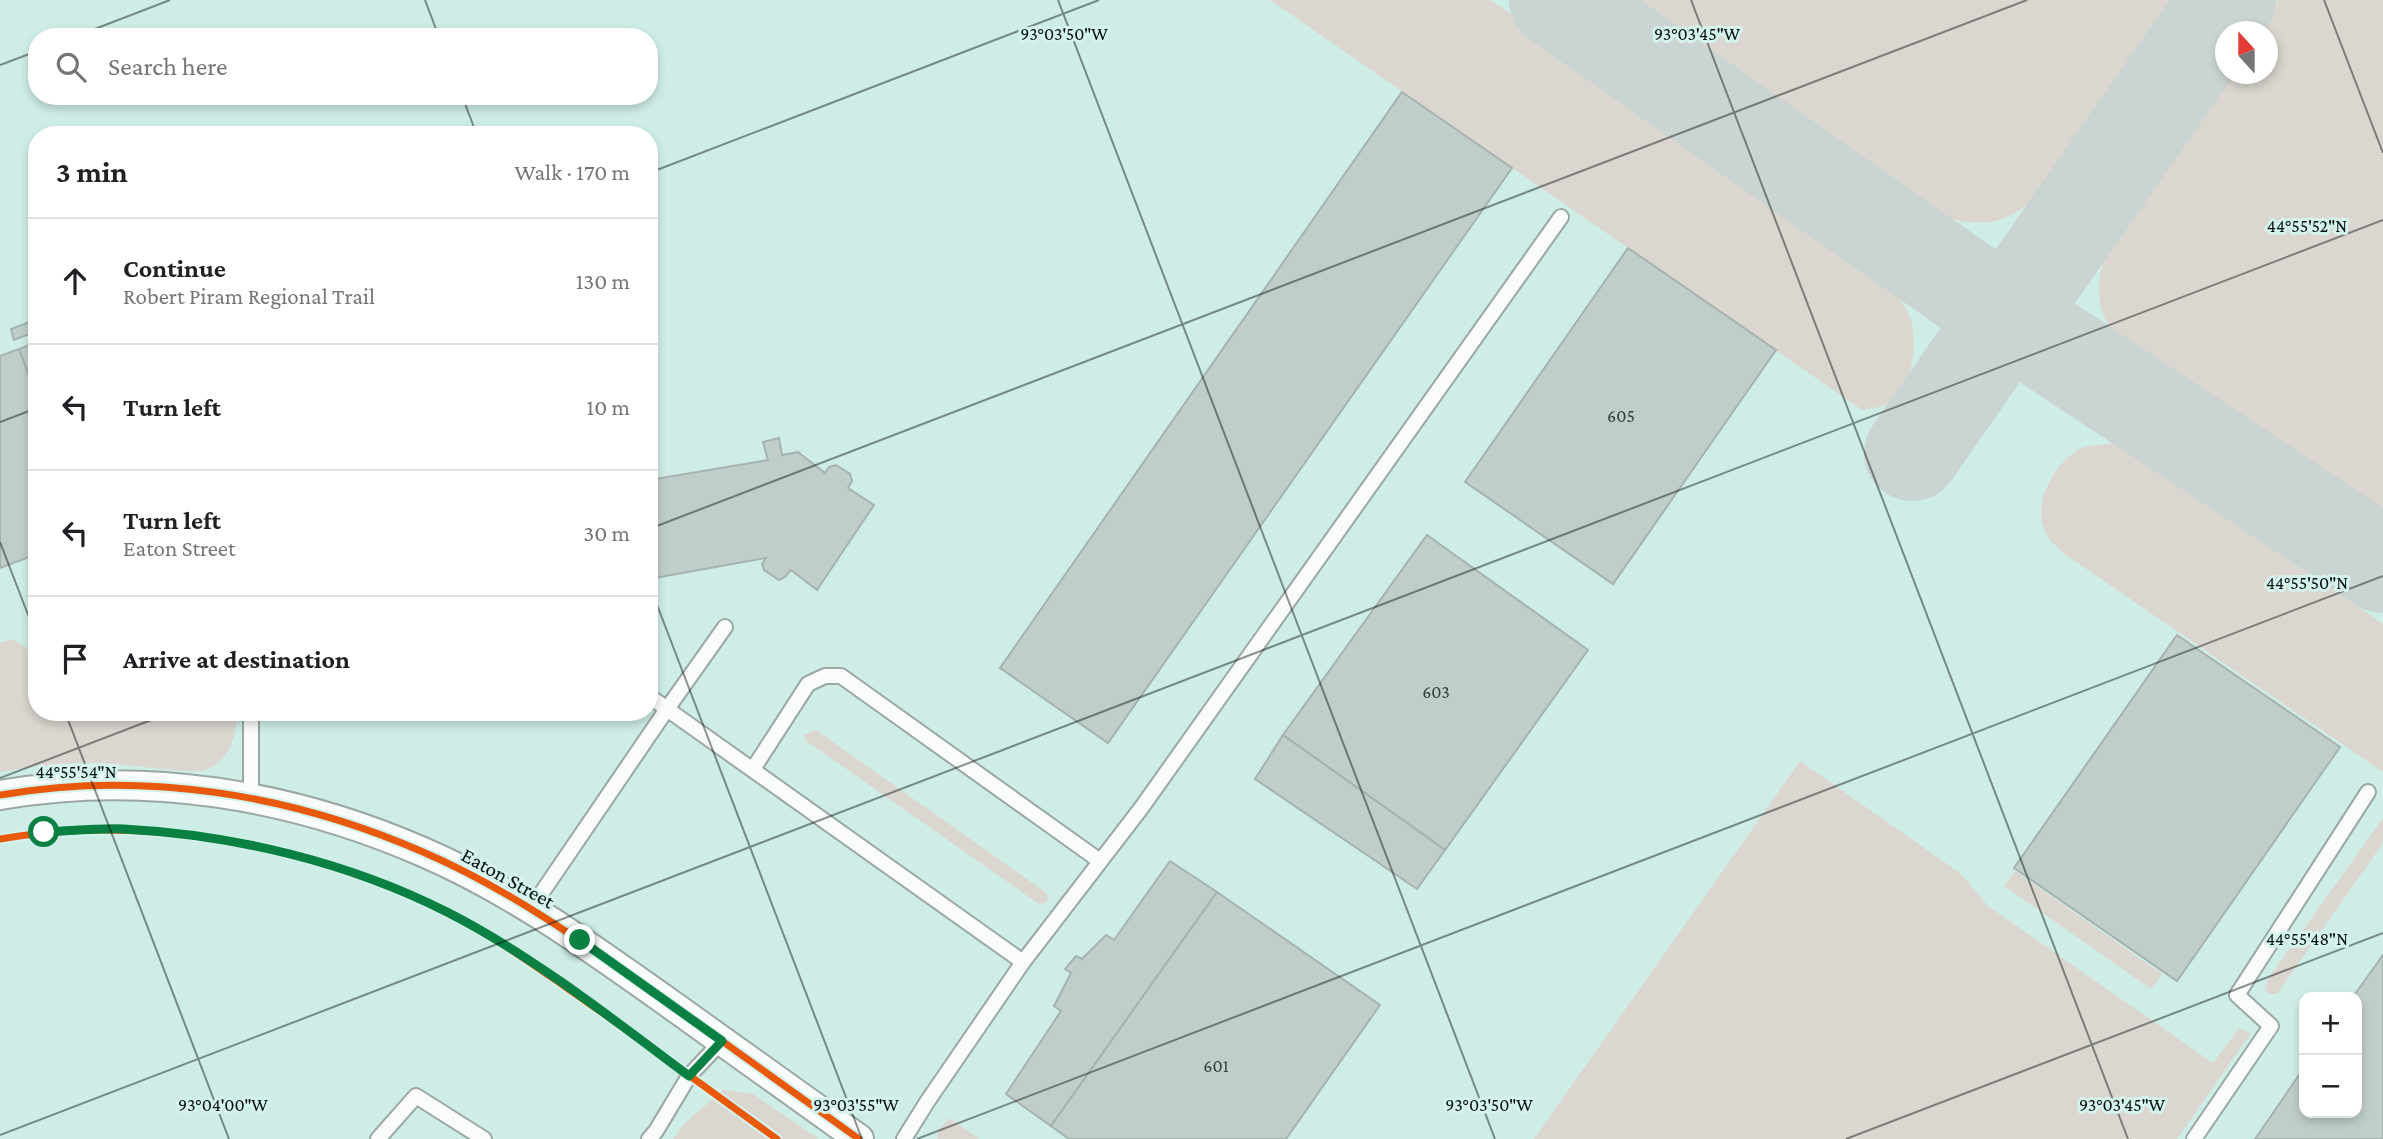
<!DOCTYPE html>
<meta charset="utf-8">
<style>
body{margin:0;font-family:"Crimson Pro",serif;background:#f2f2f2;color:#202124}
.controls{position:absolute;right:21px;bottom:21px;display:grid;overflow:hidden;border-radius:14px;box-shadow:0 4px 10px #0003}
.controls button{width:63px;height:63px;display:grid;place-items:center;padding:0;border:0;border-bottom:2px solid #e0e0e0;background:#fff;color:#202124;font:35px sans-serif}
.compass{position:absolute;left:2215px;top:21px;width:63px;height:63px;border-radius:50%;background:#fff;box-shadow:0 4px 10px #0003;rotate:339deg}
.stop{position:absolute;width:21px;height:21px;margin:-16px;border:5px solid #0b8043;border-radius:50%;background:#fff}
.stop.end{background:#0b8043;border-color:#fff;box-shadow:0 2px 7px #0008}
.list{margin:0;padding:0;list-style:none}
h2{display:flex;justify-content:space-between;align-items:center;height:91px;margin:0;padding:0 28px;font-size:30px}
h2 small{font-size:23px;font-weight:400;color:#757577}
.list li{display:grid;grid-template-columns:46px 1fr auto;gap:21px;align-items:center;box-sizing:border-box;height:126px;padding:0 28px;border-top:2px solid #e0e0e0}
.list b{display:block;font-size:26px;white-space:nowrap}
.list p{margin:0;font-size:23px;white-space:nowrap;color:#757577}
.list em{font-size:23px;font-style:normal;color:#757577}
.icon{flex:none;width:38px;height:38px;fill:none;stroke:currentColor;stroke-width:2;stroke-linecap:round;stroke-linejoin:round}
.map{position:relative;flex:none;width:2383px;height:1139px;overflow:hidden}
.search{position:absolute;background:#fff;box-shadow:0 4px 10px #0003;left:28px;top:28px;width:630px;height:77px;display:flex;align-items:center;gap:18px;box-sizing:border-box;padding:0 24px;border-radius:28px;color:#757577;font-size:26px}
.panel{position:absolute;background:#fff;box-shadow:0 4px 10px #0003;left:28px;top:126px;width:630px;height:595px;border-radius:28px}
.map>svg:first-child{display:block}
.built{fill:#cfede7;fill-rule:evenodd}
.green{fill:#dbd7d0}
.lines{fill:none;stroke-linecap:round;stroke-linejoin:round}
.taxiway{stroke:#cad4d2;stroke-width:96}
.building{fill:#c0cecb;stroke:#a6b2af;stroke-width:2}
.lane-casing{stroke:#9ba7a5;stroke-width:18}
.street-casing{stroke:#9ba7a5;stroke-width:32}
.lane{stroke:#fafcfc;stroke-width:14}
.street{stroke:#fafcfc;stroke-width:28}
.cycleway-casing{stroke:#d5f3ed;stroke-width:11}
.cycleway{stroke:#e8590c;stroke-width:7}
.route{stroke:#0b8043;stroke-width:9}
.ticks{fill:none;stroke:#060f0e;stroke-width:2;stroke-opacity:0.45}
.labels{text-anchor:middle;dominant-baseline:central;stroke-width:6;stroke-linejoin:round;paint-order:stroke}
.number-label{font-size:18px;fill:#343f3d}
.street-label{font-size:21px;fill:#060f0e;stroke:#d5f3ed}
.ticks-label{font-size:18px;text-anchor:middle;fill:#060f0e;stroke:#d5f3ed;stroke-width:6;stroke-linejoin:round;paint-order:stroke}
</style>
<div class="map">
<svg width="2383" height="1139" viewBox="0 0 2383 1139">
<rect width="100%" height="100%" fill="#dcece9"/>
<!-- built -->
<path class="built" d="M0,0h2383v1139h-2383zM2226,32h42v42h-42zM37,37h612v59h-612zM37,135h612v577h-612zM2304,997h53v116h-53z"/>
<!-- green -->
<g class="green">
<path d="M1270,0h221l389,276c11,13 26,28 31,44 6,21 2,61 -14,78 -8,8 -25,11 -35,12z"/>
<path d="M1630,0h545l-135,192c-7,6 -14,14 -22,19 -26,18 -59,13 -87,1z"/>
<path d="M2278,0h105v526l-262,-182c-27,-34 -26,-57 -14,-96l121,-174h40v-42l-11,-1z"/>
<path d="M2103,444h17l23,11 240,169v148l-320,-219c-10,-9 -18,-17 -21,-31 -6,-24 14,-58 34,-71 7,-5 18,-5 27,-7z"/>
<path d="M13,639l14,9 10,10v54h199c2,23 -7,50 -31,58 -13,4 -74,-5 -92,-6 -37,-3 -76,2 -113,8v-129z"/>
<polygon points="816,730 1044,891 1049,897 1046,903 1039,904 805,740 804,735"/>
<polygon points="1800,761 1960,873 1988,906 2213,1063 2239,1028 2251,1033 2177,1139 1534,1139"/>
<polygon points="2383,818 2383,843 2277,994 2270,994 2264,990 2270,976"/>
<polygon points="2015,871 2162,974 2151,989 2004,886"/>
<polygon points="723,1090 753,1094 819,1139 673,1139 685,1123"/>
<polygon points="949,1118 980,1139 937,1139 938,1132"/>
</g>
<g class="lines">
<!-- taxiway -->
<g class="taxiway">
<polyline points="1557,0 2007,316 2383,565"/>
<polyline points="1912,453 2228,0"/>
</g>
</g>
<!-- building -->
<g class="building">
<polygon points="1402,92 1512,168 1108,743 1000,668"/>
<polygon points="1628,248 1776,350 1613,584 1465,482"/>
<polygon points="37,319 37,331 14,340 11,329"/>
<polygon points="37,342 37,398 19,349"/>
<polygon points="19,349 37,398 37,554 0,568 0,356"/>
<polygon points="779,438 782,455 798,452 825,473 829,467 836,465 850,474 852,481 848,488 874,505 817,590 791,570 785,577 779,580 764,570 762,564 766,558 649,579 649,480 768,460 763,442"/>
<polygon points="1427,535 1588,650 1445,850 1283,735"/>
<polygon points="2177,635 2340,747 2177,981 2014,868"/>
<polygon points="1283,735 1445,850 1417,889 1255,779"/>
<polygon points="1170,861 1217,892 1051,1126 1006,1094 1061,1011 1054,1006 1071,973 1065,969 1076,956 1082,959 1106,935 1114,940"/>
<polygon points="1217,892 1380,1005 1286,1139 1069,1139 1051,1126"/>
<polygon points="2383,955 2383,1139 2255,1139 2304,1068 2304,1113 2357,1113 2357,997 2353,997"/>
</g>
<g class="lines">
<defs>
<g id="lane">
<polyline points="725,627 667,709 1023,962 927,1102 904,1139"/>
<polyline points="753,769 808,684 825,676 841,676 1100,861"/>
<polyline points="251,798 251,712"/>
<polyline points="530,910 667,709 649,696"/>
<polyline points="1023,962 1142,807 1561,217"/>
<polyline points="378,1139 416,1096 484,1139"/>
<polyline points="649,1139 656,1131 689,1076 722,1041"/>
<polyline points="2194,1139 2271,1026 2237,995 2368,792"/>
</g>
<path id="street" d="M0,795c143,-25 290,-1 423,57 86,37 163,92 239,146 66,47 131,94 197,141"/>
</defs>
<!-- lane casing -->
<use href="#lane" class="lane-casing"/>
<!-- street casing -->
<use href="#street" class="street-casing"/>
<!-- lane -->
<use href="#lane" class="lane"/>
<!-- street -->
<use href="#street" class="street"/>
<defs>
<g id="cycleway">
<path d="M0,795c143,-25 290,-1 423,57 86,37 163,92 239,146 66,47 131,94 197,141"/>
<path d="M0,839c149,-26 311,6 446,73 43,21 82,49 121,76 71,49 140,101 210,151"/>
</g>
</defs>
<!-- cycleway casing -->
<use href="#cycleway" class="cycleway-casing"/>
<!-- cycleway -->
<use href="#cycleway" class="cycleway"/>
</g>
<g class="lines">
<!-- route -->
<path class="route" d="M44,832c26,-1 54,-4 80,-3 111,6 224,33 323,83 83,42 167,108 242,164l33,-35 -142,-101"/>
</g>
<!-- ticks -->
<path class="ticks" d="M425,0l14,37M1058,0l437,1139M1691,0l437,1139M2324,0l59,153M74,37l96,-37M0,65l37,-14M462,96l15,39M649,173l450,-173M0,422l37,-14M649,529l1378,-529M0,542l37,96M649,584l213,555M65,712l164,427M0,778l172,-66M0,1135l2383,-915M917,1139l1466,-563M1846,1139l537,-206"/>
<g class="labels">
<!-- number labels -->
<g class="number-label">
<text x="1621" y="416">605</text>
<text x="1436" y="692">603</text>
<text x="1216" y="1066">601</text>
</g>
<!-- street labels -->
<g class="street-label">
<text transform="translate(508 878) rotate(29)">Eaton Street</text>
</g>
</g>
<g class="ticks-label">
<text x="1697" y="40">93°03'45"W</text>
<text x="1064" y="40">93°03'50"W</text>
<text x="2307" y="232">44°55'52"N</text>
<text x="2307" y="589">44°55'50"N</text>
<text x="76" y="778">44°55'54"N</text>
<text x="2307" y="945">44°55'48"N</text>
<text x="223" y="1111">93°04'00"W</text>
<text x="856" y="1111">93°03'55"W</text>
<text x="1489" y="1111">93°03'50"W</text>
<text x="2122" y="1111">93°03'45"W</text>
</g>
</svg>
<div class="controls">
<button>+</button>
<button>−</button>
</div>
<svg class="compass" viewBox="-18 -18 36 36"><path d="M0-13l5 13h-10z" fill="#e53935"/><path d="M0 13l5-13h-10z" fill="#757577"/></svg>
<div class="stop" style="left:44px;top:832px"></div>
<div class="stop end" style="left:580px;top:940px"></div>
<div class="search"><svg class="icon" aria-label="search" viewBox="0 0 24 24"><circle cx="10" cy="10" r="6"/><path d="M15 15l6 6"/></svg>Search here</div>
<section class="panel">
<h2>3 min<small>Walk · 170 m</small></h2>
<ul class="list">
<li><svg class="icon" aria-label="ahead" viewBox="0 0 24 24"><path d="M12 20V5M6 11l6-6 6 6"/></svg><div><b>Continue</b><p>Robert Piram Regional Trail</p></div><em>130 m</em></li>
<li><svg class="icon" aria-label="left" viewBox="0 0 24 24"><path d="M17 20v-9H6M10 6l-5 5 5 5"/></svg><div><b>Turn left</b></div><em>10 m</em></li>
<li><svg class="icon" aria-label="left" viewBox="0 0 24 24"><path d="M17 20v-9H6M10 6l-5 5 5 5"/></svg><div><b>Turn left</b><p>Eaton Street</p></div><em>30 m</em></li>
<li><svg class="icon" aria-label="arrive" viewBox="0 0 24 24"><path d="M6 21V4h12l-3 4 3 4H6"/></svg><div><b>Arrive at destination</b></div></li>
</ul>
</section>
</div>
